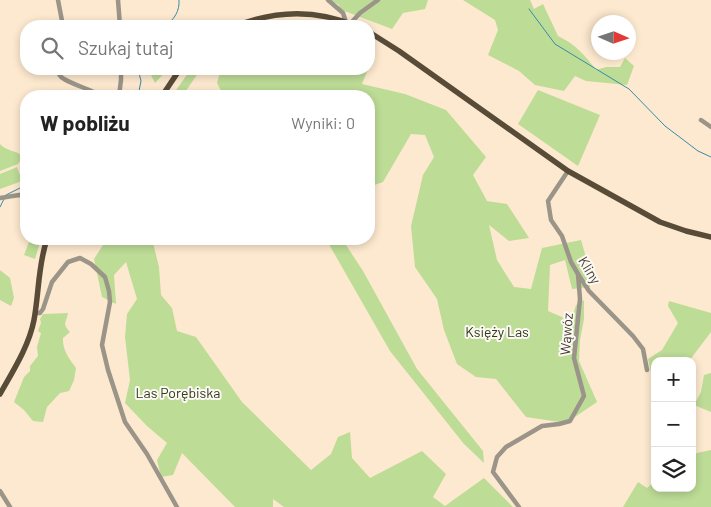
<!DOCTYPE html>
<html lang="pl">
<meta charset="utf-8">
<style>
body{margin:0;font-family:Barlow,sans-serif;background:#f6f6f6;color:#222}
.controls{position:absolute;right:15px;bottom:15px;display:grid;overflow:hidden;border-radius:10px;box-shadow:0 2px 8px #0003}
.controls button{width:45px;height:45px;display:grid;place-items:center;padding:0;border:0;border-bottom:1px solid #e0e0e0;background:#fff;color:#222;font:25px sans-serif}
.compass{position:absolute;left:591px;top:15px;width:45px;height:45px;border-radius:50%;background:#fff;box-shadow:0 2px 8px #0003;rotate:93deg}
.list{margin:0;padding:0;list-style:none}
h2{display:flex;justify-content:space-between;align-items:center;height:65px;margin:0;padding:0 20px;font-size:21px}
h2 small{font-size:16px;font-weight:400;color:#767676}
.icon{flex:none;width:28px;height:28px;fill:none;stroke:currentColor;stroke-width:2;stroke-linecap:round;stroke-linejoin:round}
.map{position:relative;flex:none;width:711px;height:507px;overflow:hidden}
.search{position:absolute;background:#fff;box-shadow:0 2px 8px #0003;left:20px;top:20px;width:355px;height:55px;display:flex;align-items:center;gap:12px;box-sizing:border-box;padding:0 18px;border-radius:20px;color:#767676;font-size:19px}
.panel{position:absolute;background:#fff;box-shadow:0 2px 8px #0003;left:20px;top:90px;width:355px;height:155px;border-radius:20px}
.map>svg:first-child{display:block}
.green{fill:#bddc96}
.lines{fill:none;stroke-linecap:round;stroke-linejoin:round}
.stream{stroke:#378ba7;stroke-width:1}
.minor{stroke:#9b9488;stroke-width:4.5}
.major{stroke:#584c38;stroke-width:5.5}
.labels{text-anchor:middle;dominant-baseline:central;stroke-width:4;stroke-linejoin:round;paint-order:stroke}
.street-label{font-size:14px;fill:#433b31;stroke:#fdf9f4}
.park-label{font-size:14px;fill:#2c3a16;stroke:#fdf9f4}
</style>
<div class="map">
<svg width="711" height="507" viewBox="0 0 711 507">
<rect width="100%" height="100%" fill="#fde9cf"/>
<!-- green -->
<g class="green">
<polygon points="330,0 428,0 425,9 403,13 392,29 339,9 339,5"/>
<path d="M463,0h67l4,9 9,-5 15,32c17,8 27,19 38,34l10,-3h14l5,-9 9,8 -7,19 -41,-4 -11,-5 -11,15 -29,-6 -16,-14 -31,-16 10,-25 -3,-10z"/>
<polygon points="148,69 168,69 155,83"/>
<polygon points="191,69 201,69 183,95 174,93"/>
<polygon points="221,69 368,69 362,84 405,94 446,110 486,157 473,175 487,201 507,204 529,238 509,241 489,225 497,260 514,287 531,289 542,248 581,240 589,268 590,287 572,289 565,260 550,265 548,311 571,321 576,305 584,300 584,319 580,340 579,361 597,402 566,423 526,417 496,379 476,377 457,364 444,330 437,299 415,267 411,226 423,175 434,157 425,135 411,134 383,182 369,187 369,96 239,96 221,91 217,83"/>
<polygon points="538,90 600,115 578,166 518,124"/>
<path d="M0,144c6,7 15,6 23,12l-5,8 -18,7z"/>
<polygon points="17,167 22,181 0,189 0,174"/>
<polygon points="30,239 41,239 35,259 24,255"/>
<polygon points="78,239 152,239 159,267 161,295 172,308 177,331 196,337 242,402 311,470 331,454 338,437 350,432 352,458 370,478 422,451 446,474 433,497 445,506 484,478 513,507 284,507 273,499 273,507 235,507 182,453 173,475 161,477 157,460 167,443 147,426 125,403 130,380 125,337 127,314 137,299 126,262 114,275 116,304 102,297 94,259 103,245 77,241"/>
<polygon points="326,239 342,239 363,271 417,369 483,451 484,463 464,444 390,351"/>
<polygon points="0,270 10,278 14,298 11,306 0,300"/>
<polygon points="669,301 711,313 711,332 689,361 655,361 655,373 651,372 648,359 662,350 678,323 668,306"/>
<path d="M68,313c-2,11 -6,10 2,19l-7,6c-1,11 6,21 13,30l-2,12 -5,11 -9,2 -13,14 -4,15 -10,-1 -9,-11 -10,-8 10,-25 6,-6v-5l8,-10 -1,-9 4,-14 -3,-2 3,-8 -1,-4 3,-5z"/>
<polygon points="711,373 711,412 694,405 701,392 704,375"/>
<polygon points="711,450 711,507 623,507 638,482 647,488 655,481 655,488 692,488 692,454"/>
</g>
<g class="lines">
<!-- stream -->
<g class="stream">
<polyline points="529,9 555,44 629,89 665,126 698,151 711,157"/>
<path d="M165,26c9,-6 15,-15 14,-26"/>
<polyline points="138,96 141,81 138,69"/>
<polyline points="6,195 26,185"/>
<polyline points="0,207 4,199"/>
</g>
<!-- minor -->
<g class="minor">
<polyline points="58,0 63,26"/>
<polyline points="118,0 120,26"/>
<polyline points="328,0 343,13 346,22"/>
<polyline points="350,24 360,13 378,0"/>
<path d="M58,69c0,4 2,8 6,10 12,7 26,10 38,17"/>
<polyline points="119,96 121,80 121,69"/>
<polyline points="701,120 711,127"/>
<polyline points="568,171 548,201 551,220 562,236 571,262 578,274 589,291 633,336 643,349 647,370"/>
<polyline points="0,198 19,195 26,197"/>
<polyline points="35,313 40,313 43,309 52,282 68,262 80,258 91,264 105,277 109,291 110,302 102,345 108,370 125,422 147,454 177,507"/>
<polyline points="0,491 10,507"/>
<polyline points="519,507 493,472 497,457 506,447 542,426 559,424 570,421 584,396 574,358 580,299 578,274"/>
</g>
<!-- major -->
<g class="major">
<path d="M236,26c40,-16 80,-17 120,0"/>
<polyline points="369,32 399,51 568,171 660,222 686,231 711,237"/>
<polyline points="162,96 180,69"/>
<path d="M0,394c13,-23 29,-48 34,-74 5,-27 4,-55 13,-81"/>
</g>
</g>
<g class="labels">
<!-- street labels -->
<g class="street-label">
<text transform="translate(590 270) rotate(59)">Kliny</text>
<text transform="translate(566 334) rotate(-86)">Wąwóz</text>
</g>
<!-- park labels -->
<g class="park-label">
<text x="497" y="331">Księży Las</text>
<text x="178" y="392">Las Porębiska</text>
</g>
</g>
</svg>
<div class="controls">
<button>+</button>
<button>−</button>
<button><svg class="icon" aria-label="layers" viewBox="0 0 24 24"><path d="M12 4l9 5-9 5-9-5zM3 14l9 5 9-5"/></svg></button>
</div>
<svg class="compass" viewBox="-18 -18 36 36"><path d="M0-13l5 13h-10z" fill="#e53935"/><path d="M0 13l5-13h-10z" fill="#767676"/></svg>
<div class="search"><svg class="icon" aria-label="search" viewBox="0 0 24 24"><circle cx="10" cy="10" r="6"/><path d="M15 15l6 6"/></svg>Szukaj tutaj</div>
<section class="panel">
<h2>W pobliżu<small>Wyniki: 0</small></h2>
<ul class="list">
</ul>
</section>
</div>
